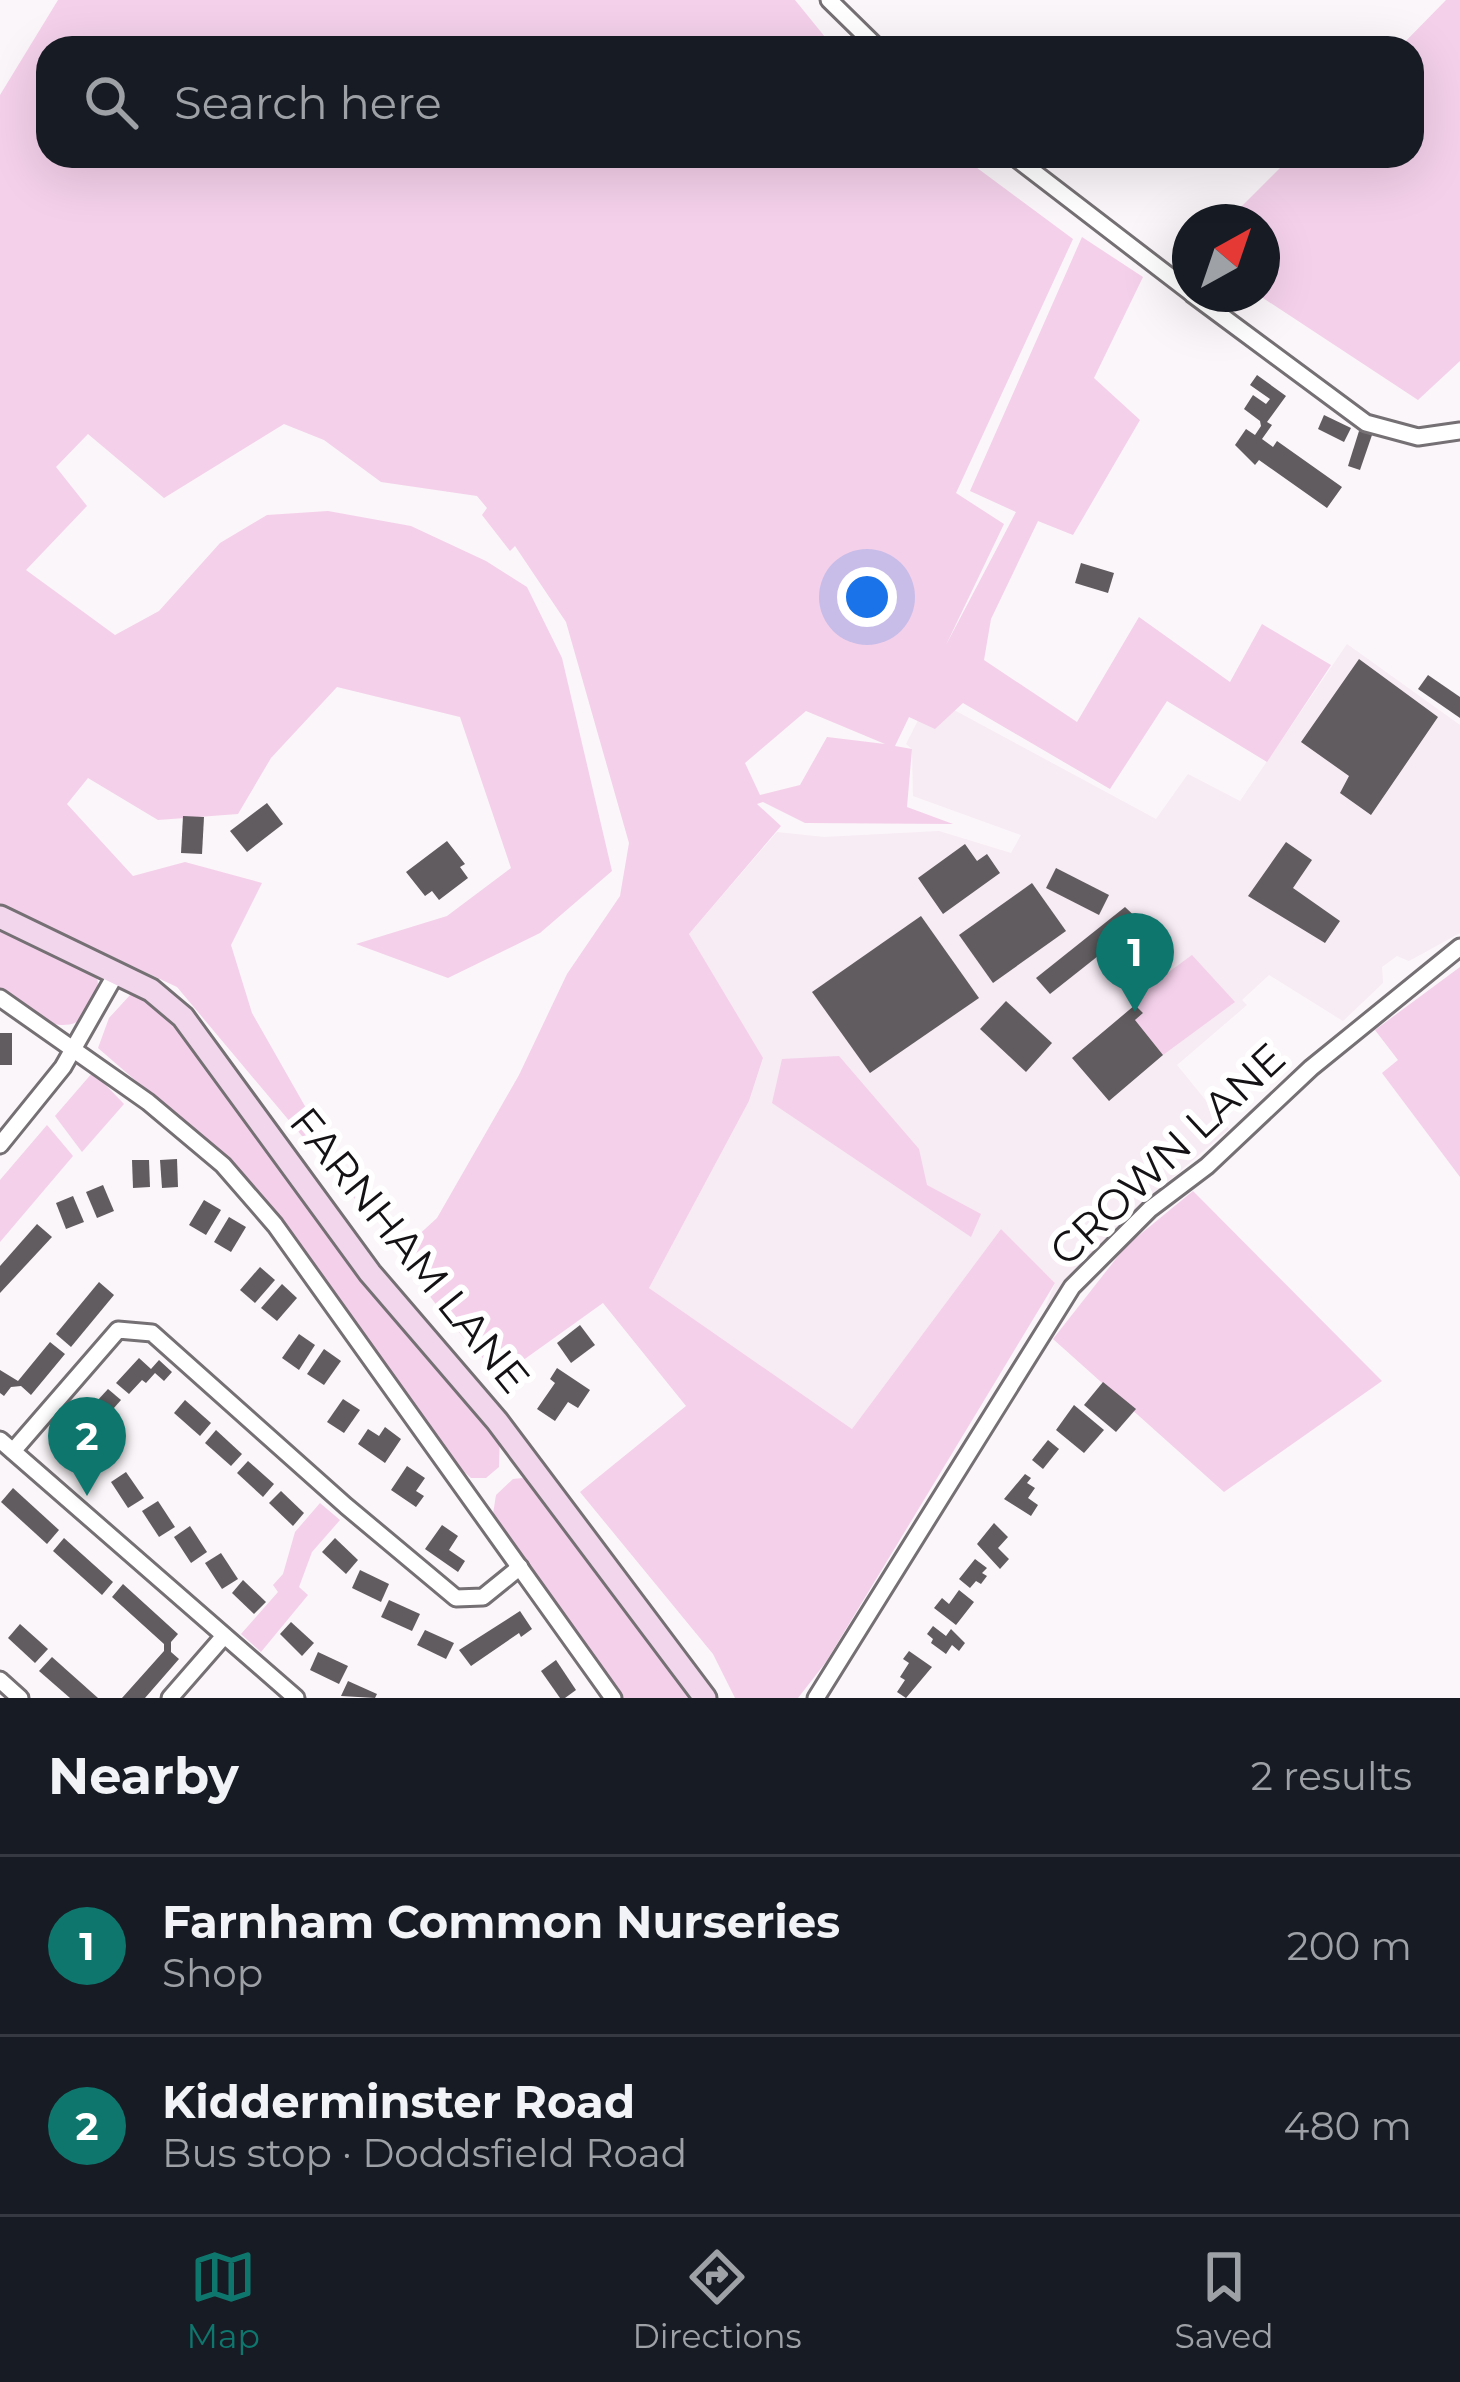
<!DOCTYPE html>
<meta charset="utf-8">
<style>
body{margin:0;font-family:Montserrat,sans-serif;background:#242831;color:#f1f3f6}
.compass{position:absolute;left:1172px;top:204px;width:108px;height:108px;border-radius:50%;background:#171b24;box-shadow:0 12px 48px #0002;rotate:40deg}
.you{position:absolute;left:867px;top:597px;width:42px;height:42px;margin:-30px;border:9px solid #fff;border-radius:50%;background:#1a73e8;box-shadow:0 0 0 18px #1a73e833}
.badge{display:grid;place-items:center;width:78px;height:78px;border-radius:50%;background:#0f766e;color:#fff;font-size:39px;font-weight:700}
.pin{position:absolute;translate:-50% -99px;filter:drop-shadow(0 3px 6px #0008)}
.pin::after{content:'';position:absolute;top:63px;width:42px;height:36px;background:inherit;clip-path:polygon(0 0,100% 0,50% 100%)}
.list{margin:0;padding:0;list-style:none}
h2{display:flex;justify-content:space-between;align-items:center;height:156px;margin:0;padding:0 48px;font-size:51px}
h2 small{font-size:39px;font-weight:400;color:#9ea1a6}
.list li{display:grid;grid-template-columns:78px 1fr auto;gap:36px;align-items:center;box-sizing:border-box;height:180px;padding:0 48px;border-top:3px solid #363941}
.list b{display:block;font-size:45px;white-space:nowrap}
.list p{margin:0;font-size:39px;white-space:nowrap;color:#9ea1a6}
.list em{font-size:39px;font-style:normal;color:#9ea1a6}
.icon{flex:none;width:66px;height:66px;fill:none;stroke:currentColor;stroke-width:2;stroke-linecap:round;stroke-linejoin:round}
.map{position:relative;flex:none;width:1460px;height:1698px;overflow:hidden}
.search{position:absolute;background:#171b24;box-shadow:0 12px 48px #0002;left:36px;right:36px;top:36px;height:132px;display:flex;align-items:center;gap:30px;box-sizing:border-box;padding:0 42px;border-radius:36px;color:#9ea1a6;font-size:45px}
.sheet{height:516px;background:#171b24}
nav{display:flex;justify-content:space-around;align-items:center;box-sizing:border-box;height:168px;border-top:3px solid #363941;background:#171b24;font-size:33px;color:#9ea1a6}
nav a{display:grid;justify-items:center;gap:6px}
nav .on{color:#0f766e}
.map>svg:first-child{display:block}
.built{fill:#f7ebf4}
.green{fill:#f4d0ea;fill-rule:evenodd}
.building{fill:#605c5f}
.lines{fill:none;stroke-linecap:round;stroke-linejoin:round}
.street-casing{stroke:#747073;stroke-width:21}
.secondary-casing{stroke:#747073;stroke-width:27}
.street{stroke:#fff;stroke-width:15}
.secondary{stroke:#f1d6ec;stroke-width:21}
.labels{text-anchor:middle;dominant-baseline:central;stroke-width:12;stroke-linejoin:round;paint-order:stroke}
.street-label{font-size:42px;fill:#141214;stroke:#fff}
</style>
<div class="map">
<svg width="1460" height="1698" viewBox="0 0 1460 1698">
<rect width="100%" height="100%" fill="#fbf6f9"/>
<!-- built -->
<polygon class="built" points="1347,644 1460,725 1460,933 1409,961 1397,956 1382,967 1383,983 1343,1021 1269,975 1242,1000 1247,1005 1177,1065 1229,1129 1129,1215 1051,1309 1046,1305 1055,1283 1001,1229 852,1429 649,1288 749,1101 763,1059 689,934 777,832 824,837 939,831 1011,853 1021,835 913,796 912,749 906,744 930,697 1156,819 1188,774 1240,801"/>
<!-- green -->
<g class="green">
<path d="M58,0h737l39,48h-786v108h913l112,83 -117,254 48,31 -58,121 70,-133 -46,-21 112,-254 61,40 -49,101 46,42 -67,115 -35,-14 -47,98 -7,41 93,62 62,-105 91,65 32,-58 69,41 -64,97 -100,-61 -57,88 -147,-86 -28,26 -26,-12 -14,29 17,3 -5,58 46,17 -148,-1 -42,-21 -6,2 24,22 -92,108 74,124 -14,43 -100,187 203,141 149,-200 54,54 -229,379 -28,36h-63l-22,-44 -133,-162 106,-86 -83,-103 -102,73c-39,-38 -74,-77 -100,-125l36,-33 82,-143 48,-101 53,-78 9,-53 -63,-221 -51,-76 -5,5 -28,-36 5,-7 -10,-12 -96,-14 -57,-42 -40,-16 -120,74 -76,-64 -32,33 31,39 -61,64 89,65 44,-24 61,-68 47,-28 61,-4 83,15 75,35 41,26 35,71 50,213 -72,62 -92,45 -92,-34 91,-28 64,-48 -51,-151 -123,-30 -66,71 -33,56 -80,6 -70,-42 -21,26 66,72 52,-14 77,21 -31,62 21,68 112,197 -187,-223 -177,-83v-809zM806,711l79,33 -58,-7 -27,48 -40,10 -15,-32z"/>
<polygon points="1446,0 1460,0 1460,361 1418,400 1257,294 1262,294 1262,222 1226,222 1292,156 1412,156 1412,48 1399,48"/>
<path d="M0,923l95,47c11,28 -10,64 -44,53 -18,-6 -35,-21 -51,-30z"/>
<polygon points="1192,955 1235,1002 1163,1055 1135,1020 1143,1013 1131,1000"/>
<polygon points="1460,967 1460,1177 1382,1073 1398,1060 1375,1030"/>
<polygon points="131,994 146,994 161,1002 500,1432 499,1467 486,1478 471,1478 459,1467 277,1214 234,1166 98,1048 109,1018"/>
<polygon points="839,1056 919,1149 927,1185 981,1214 971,1237 772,1103 782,1059"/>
<polygon points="93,1072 124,1104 82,1152 55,1116"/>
<polygon points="47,1125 73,1156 0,1242 0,1180"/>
<polygon points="1193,1191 1382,1381 1224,1492 1053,1339 1126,1246"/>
<polygon points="522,1478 536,1486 578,1548 694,1698 622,1698 498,1526 493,1514 496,1495 513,1479"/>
<polygon points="320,1503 340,1520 312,1552 299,1587 308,1595 261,1652 241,1634 278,1592 273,1585 283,1574 295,1532"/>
</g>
<!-- building -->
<g class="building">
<polygon points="1257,375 1286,396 1267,422 1272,425 1262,439 1273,447 1277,441 1342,487 1327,508 1259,460 1255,465 1235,445 1246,429 1255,435 1261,426 1260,421 1244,409 1253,395 1266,404 1270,399 1250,385"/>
<polygon points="1324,415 1351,428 1344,442 1318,429"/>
<polygon points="1359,431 1372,435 1360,470 1348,466"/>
<polygon points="1081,563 1114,573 1108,593 1075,583"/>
<polygon points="1359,659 1438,717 1371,815 1340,793 1349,776 1301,742"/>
<polygon points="1428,675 1460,697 1460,718 1418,689"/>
<polygon points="267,803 283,824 247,852 230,831"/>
<polygon points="183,816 204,817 202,854 181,853"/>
<polygon points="447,841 465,864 460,867 468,878 439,900 432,891 425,896 406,872"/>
<polygon points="1286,842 1312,860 1293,888 1340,921 1325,943 1248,896"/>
<polygon points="965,844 977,861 987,854 1000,873 943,914 918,878"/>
<polygon points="1056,868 1109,895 1099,915 1046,888"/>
<polygon points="1032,883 1066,931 993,983 959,935"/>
<polygon points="1125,907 1141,922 1050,994 1036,978"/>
<polygon points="921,916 979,998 870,1073 812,992"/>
<polygon points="1006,1001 1052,1043 1026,1072 980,1029"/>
<polygon points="1135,1005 1143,1013 1135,1020 1163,1055 1109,1101 1072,1058"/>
<rect x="0" y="1033" width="12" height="32"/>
<polygon points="177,1159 178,1187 162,1188 160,1160"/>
<polygon points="132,1160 149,1160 150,1187 133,1188"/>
<polygon points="103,1185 114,1211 97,1218 86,1192"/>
<polygon points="73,1196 84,1222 66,1229 56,1203"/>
<polygon points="204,1200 221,1210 206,1235 189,1225"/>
<polygon points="229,1217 246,1227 231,1252 214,1242"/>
<polygon points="37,1224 52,1237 0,1293 0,1266"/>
<polygon points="260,1267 275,1280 255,1303 240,1290"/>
<polygon points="99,1282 114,1295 71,1347 56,1334"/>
<polygon points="282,1284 297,1298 277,1321 261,1308"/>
<polygon points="580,1325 595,1345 571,1363 557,1343"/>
<polygon points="299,1334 315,1345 299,1370 282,1358"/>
<polygon points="50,1342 65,1354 31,1395 21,1386 11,1387 4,1396 0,1393 0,1370 18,1381"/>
<polygon points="324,1349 341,1361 324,1385 307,1374"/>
<polygon points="139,1358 151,1369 159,1360 172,1372 164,1381 155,1373 146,1383 142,1380 129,1394 116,1383"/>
<polygon points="557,1368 590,1390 578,1408 568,1402 555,1421 537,1409 555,1383 550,1379"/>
<polygon points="1103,1382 1136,1409 1116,1432 1084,1405"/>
<polygon points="108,1389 121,1400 98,1426 85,1414"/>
<polygon points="343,1399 360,1410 344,1433 327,1422"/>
<polygon points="185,1400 211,1423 200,1436 174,1413"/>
<polygon points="1074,1405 1104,1430 1084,1453 1056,1430"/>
<polygon points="79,1420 92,1431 79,1446 85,1451 76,1461 57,1444"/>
<polygon points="385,1427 401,1439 385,1463 358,1444 368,1429 379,1436"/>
<polygon points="216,1430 242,1454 231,1466 205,1443"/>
<polygon points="1048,1440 1059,1449 1043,1469 1032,1460"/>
<polygon points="248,1461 274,1484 263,1497 237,1473"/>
<polygon points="407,1466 425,1478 416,1491 424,1496 416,1507 391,1490"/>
<polygon points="126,1472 144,1498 128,1508 111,1482"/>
<polygon points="1025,1474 1031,1478 1027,1483 1035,1488 1028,1498 1038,1505 1031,1516 1004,1499"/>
<polygon points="13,1488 59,1530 47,1544 1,1502"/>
<polygon points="281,1491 304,1513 293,1526 269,1503"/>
<polygon points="158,1501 175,1527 159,1537 142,1511"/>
<polygon points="994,1523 1008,1537 998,1548 1009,1559 1000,1569 977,1544"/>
<polygon points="442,1525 458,1536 449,1550 465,1561 458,1572 425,1549"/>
<polygon points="190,1526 207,1552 191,1563 174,1537"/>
<polygon points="64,1538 113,1582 102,1595 53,1551"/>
<polygon points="335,1538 358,1560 346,1574 322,1552"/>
<polygon points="221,1553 238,1579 222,1589 205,1563"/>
<polygon points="975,1559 987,1568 982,1573 987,1576 981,1584 976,1581 970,1588 959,1579"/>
<polygon points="360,1570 389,1584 381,1602 352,1588"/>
<polygon points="243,1580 266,1602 254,1614 232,1593"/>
<polygon points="123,1584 178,1634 171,1642 171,1652 179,1659 145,1698 122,1698 164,1651 164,1644 112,1597"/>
<polygon points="959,1590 974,1602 956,1625 934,1608 942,1598 949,1604"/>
<polygon points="389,1600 420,1614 412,1631 381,1617"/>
<polygon points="520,1611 532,1629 521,1637 519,1633 471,1666 459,1650"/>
<polygon points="291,1622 314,1643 302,1656 280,1634"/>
<polygon points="20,1624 48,1649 35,1663 8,1638"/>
<polygon points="933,1626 946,1636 951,1629 965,1643 959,1651 952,1645 946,1654 931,1643 933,1639 927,1634"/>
<polygon points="425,1630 454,1643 446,1659 417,1645"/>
<polygon points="909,1651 932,1667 906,1698 897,1692 905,1680 900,1677 909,1663 903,1659"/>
<polygon points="318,1652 348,1666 339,1684 310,1670"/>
<polygon points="52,1657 98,1698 70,1698 39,1671"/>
<polygon points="556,1660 576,1690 565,1698 560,1698 541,1671"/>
<polygon points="348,1681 377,1694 375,1698 341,1696"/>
</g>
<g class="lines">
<defs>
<g id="street">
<polyline points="829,0 878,48"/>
<polyline points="1013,156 1190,292"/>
<polyline points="1192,294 1366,423 1418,437 1460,431"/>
<polyline points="0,998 148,1102 223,1165 275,1225 613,1698"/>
<polyline points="0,1145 63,1067 117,972"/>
<polyline points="0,1440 296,1698"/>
<polyline points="13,1451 118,1330 152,1333 346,1506 456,1598 483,1597 520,1567"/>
<polyline points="0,1680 20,1698"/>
<polyline points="170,1698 224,1636"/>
<polyline points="816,1698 1072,1287 1150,1209 1207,1166 1311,1068 1460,947"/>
</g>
<polyline id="secondary" points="0,917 151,990 183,1017 370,1273 497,1421 705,1698"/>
</defs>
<!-- street casing -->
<use href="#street" class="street-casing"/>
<!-- secondary casing -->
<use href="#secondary" class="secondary-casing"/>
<!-- street -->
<use href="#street" class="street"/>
<!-- secondary -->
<use href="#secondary" class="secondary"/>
</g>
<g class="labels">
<!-- street labels -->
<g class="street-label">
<text transform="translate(1167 1154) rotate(-43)">CROWN LANE</text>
<text transform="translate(410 1250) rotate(51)">FARNHAM LANE</text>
</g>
</g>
</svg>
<svg class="compass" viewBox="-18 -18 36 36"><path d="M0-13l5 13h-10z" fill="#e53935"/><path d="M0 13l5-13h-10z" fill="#9ea1a6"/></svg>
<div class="you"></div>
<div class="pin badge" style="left:1135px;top:1012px">1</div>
<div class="pin badge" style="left:87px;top:1496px">2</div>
<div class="search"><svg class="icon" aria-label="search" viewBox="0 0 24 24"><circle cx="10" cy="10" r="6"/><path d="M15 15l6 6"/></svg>Search here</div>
</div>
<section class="sheet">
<h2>Nearby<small>2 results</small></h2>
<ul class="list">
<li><span class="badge">1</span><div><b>Farnham Common Nurseries</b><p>Shop</p></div><em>200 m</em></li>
<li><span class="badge">2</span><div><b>Kidderminster Road</b><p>Bus stop · Doddsfield Road</p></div><em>480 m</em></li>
</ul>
</section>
<nav>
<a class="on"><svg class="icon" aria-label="map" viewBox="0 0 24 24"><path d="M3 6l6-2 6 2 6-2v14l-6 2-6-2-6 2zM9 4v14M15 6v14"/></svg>Map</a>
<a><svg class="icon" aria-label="directions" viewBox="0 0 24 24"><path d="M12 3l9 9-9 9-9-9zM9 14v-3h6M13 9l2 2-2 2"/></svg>Directions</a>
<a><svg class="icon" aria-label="saved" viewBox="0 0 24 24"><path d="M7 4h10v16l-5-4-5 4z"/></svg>Saved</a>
</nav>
